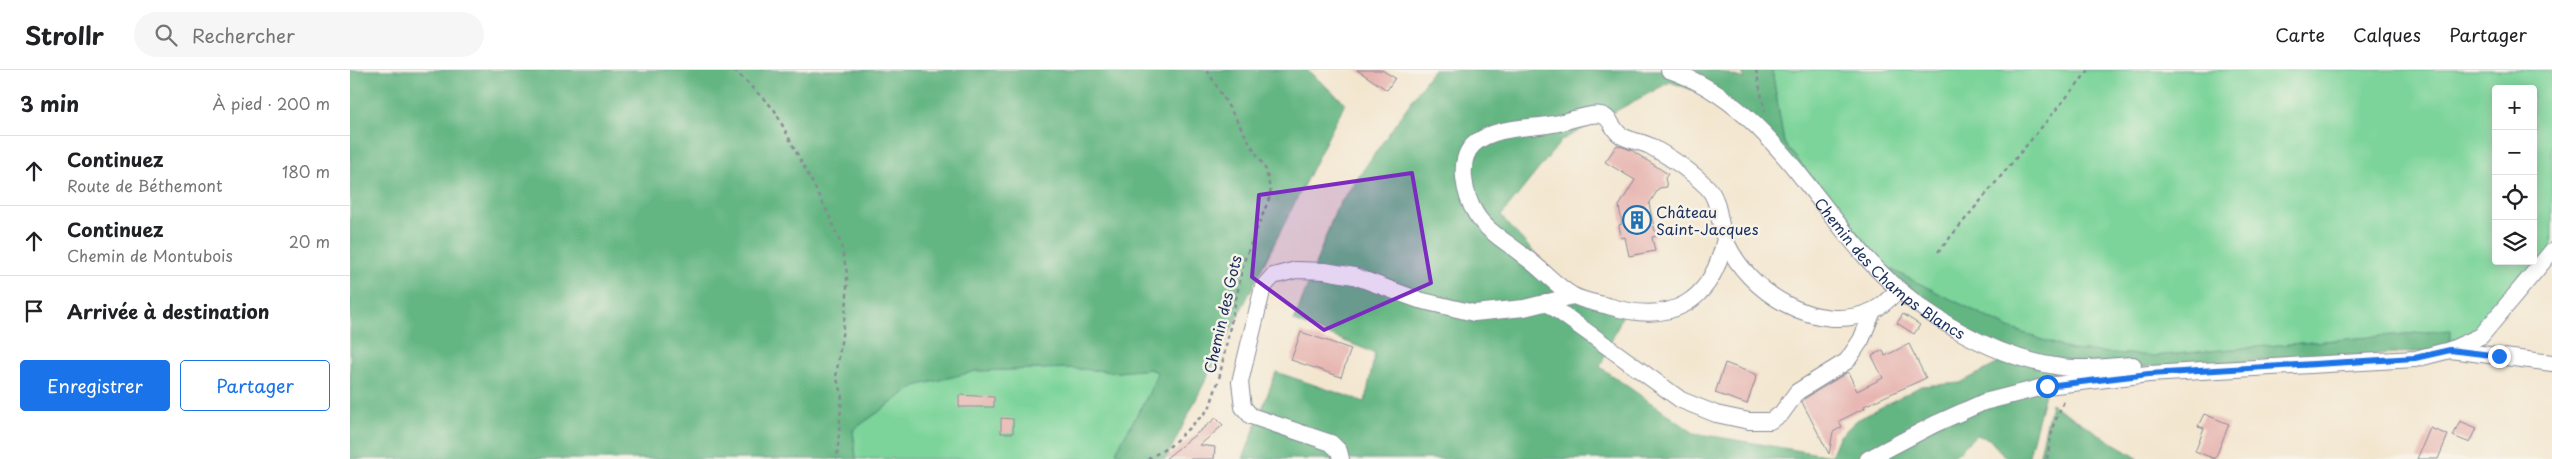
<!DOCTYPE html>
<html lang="fr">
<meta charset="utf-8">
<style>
body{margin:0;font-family:"Playpen Sans",sans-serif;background:#f6f6f6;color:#202124}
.controls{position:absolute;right:15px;top:15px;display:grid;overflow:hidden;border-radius:5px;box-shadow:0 2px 12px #0003}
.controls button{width:45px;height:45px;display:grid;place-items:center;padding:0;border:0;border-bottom:1px solid #e0e0e0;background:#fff;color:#202124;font:25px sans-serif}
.stop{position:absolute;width:15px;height:15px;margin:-11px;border:4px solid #1a73e8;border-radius:50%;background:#fff}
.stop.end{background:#1a73e8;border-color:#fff;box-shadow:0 1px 5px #0008}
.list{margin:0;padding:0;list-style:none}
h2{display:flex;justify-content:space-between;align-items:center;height:65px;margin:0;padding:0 20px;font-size:21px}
h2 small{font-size:16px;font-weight:400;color:#757577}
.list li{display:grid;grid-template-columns:32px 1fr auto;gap:15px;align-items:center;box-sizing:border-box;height:70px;padding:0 20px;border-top:1px solid #e0e0e0}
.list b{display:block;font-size:19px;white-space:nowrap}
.list p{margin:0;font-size:16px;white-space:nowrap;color:#757577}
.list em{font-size:16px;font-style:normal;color:#757577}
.actions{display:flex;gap:10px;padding:15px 20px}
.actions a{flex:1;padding:11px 0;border:1px solid #1a73e8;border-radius:5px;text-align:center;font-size:18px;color:#1a73e8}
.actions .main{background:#1a73e8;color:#fff}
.icon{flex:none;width:28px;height:28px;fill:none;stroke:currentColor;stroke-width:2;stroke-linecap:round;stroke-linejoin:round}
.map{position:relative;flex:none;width:2202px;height:389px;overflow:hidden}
header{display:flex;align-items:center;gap:30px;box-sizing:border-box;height:70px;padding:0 25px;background:#fff;border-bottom:1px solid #e0e0e0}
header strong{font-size:24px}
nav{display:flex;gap:28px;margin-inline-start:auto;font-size:18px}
.search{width:350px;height:45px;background:#f6f6f6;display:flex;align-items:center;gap:12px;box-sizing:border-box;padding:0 18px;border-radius:28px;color:#757577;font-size:19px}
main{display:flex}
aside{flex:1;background:#fff}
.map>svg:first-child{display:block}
.green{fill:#7bd49a;stroke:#4b827c;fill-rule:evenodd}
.forest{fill:#64b682;stroke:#407270;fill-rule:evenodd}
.building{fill:#e7b4b0}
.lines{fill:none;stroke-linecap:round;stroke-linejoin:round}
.minor-casing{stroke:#878a96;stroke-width:18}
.path{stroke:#878a96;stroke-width:2.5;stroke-dasharray:4 4;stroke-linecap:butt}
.minor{stroke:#fff;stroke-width:16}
.route{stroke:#1a73e8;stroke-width:6}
.marked{fill:#7b2cbf;fill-opacity:0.2;stroke:#7b2cbf;stroke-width:4;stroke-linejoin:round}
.labels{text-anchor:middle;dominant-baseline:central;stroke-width:5;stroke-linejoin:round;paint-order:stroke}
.poi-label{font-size:15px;fill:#1b2f5e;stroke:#f7f3e8;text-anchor:start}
.street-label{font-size:15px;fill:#1b2f5e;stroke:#f7f3e8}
</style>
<header>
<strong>Strollr</strong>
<div class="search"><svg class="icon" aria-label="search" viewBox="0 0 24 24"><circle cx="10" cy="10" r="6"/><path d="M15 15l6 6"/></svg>Rechercher</div>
<nav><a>Carte</a><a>Calques</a><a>Partager</a></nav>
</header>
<main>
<aside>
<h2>3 min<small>À pied · 200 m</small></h2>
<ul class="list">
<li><svg class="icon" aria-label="ahead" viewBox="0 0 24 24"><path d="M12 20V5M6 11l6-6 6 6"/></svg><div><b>Continuez</b><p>Route de Béthemont</p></div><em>180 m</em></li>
<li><svg class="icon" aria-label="ahead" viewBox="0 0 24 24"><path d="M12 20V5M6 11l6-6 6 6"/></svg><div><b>Continuez</b><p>Chemin de Montubois</p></div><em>20 m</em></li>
<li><svg class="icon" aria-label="arrive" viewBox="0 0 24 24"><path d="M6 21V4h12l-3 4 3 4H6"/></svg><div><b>Arrivée à destination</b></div></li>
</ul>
<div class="actions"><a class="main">Enregistrer</a><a>Partager</a></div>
</aside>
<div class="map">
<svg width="2202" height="389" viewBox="0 0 2202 389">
<rect width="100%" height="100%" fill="#f7f3e8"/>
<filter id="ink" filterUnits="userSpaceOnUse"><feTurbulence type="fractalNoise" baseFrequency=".02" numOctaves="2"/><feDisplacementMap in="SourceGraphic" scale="10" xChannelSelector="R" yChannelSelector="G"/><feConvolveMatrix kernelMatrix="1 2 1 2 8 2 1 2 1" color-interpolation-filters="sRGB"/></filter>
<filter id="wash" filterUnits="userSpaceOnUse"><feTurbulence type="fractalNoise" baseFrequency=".0096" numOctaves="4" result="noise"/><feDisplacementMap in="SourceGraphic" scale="20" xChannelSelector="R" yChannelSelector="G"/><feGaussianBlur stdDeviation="1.12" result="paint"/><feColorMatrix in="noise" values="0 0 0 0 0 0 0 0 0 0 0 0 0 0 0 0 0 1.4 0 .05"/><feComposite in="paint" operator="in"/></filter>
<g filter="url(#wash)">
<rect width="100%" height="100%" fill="#f3e6cf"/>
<!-- green -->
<g class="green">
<path d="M1422,0h780v181l-46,56 -56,43 1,-20 -299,26 -81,-6 -62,-22 -125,-62 -100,-123zM2146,19h37v172h-37z"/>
<path d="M718,298l50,4 32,-3 8,3c-9,28 -29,53 -42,80l16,7h-276l-3,-29 62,-44 61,-15z"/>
</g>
<!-- forest -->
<g class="forest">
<path d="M0,0h957l38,33 -179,356h-34l-16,-7c13,-26 33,-52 41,-80l-7,-3 -32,3 -50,-4 -92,3 -61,15 -62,44 3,29h-506z"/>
<path d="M1083,0h283l28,9 -2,-9h30l12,73 100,123 125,62 62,22 82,6 298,-26 -1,20 -395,22 -8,14 -19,73h-21l-18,-20 -13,-4 -18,18 -14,6h-701l33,-87 89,30 10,-49 -81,-32 42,-112zM1320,12l47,16 69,59 113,132 100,74 -39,20 -39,3 -64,34 -18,17 -8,19 -137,-23 -94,-66 25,-57 -52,-14 -72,-80 61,-76z"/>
<polygon points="1701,334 1789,389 1689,389"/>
</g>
<g id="blocks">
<!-- building -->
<g class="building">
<polygon points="1007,0 1032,0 1045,8 1037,20"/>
<polygon points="1267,75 1281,80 1318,104 1315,108 1317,117 1309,118 1299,134 1306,166 1302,167 1305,181 1279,186 1275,167 1271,168 1269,155 1272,154 1269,136 1285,110 1255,92"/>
<polygon points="1553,244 1570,255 1564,264 1547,253"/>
<polygon points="951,262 1001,279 991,307 941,290"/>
<polygon points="1559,274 1576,308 1514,336 1515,338 1489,351 1492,357 1483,362 1479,384 1452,332 1454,329 1498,302 1507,321 1533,308 1522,286 1533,280 1535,286"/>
<polygon points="1375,293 1407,305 1397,334 1365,323"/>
<polygon points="609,325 644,327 644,337 609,337"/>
<polygon points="1854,344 1879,354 1865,389 1845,381 1854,358 1848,356"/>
<polygon points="651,348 663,349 663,363 651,363"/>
<polygon points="866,348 873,355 850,375 865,377 864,389 815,389"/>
<polygon points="2110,351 2127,358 2120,373 2103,366"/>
<polygon points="2080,358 2098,365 2088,389 2067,389"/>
</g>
</g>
</g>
<g filter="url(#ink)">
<use href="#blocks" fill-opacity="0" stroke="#878a96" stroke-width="1"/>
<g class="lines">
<defs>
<g id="minor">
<path id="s1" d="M1319,0c59,20 101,66 138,114 22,27 43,57 67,82 47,49 120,92 187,101 23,3 49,-1 72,-2"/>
<path d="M1375,169c-14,65 -54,86 -117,67 -11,-3 -26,-5 -36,-11 -16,-9 -31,-27 -47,-38 -15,-13 -39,-26 -49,-43 -11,-17 -20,-54 -2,-70 22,-19 58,-15 85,-21 11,-3 21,-6 32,-8 20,-3 18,10 28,19 8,7 22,7 31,12 18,10 41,25 57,41 13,13 11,35 18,52 21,53 94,98 149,71 10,-5 18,-14 25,-21"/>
<polyline points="1196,232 1331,330 1366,344 1399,351 1420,351 1431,344 1447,322 1497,291 1511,270 1523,241"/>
<polyline points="2100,280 2202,293"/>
<polyline points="991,389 989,381 981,373 901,346 893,337 890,312 913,217 923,206 946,200 975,201 1004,206 1069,230 1124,243 1174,238 1223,226"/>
<polyline points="1518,389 1585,354 1634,332 1697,316 1799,304 2065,289 2100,280 2131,266 2202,181"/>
</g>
</defs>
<!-- minor casing -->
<use href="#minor" class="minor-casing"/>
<!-- path -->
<g class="path">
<polyline points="384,0 424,39 479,145 491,175 497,203 497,230 486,307 492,323 487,389"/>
<polyline points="1406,0 1415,42"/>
<polyline points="1588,182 1739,0"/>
<polyline points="798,389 820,376 859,339 869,309 894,191 921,124 916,100 857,0"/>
<polyline points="1697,389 1703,356 1715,329"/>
</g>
<!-- minor -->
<use href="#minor" class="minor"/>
</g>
</g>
<g class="lines" filter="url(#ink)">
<!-- route -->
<polyline class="route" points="1697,316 1799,304 2065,288 2100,280 2149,286"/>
</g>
<!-- marked area -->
<path class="marked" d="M1062,103l19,110 -107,47 -72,-53 7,-82z"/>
<!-- icons -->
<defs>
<symbol id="building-ring" viewBox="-11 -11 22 22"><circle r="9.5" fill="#f7f3e8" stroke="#1f6fb2" stroke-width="1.5"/><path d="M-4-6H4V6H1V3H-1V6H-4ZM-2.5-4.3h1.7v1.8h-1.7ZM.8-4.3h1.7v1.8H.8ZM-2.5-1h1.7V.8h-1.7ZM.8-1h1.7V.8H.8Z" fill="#1f6fb2"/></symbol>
</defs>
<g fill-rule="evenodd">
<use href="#building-ring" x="1271" y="134" width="32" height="32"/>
</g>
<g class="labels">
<!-- poi labels -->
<g class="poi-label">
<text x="1306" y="141">Château<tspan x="1306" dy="17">Saint-Jacques</tspan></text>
</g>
<!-- street labels -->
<g class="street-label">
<text stroke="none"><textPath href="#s1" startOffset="301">Chemin des Champs Blancs</textPath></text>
<text transform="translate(872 244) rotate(-77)">Chemin des Gots</text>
</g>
</g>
</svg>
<div class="controls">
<button>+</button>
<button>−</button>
<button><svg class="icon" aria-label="locate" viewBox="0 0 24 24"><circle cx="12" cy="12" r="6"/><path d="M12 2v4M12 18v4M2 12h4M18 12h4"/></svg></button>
<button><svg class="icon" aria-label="layers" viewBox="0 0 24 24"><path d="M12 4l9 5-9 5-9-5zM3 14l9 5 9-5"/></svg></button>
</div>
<div class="stop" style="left:1697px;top:316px"></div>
<div class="stop end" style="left:2149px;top:286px"></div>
</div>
</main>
